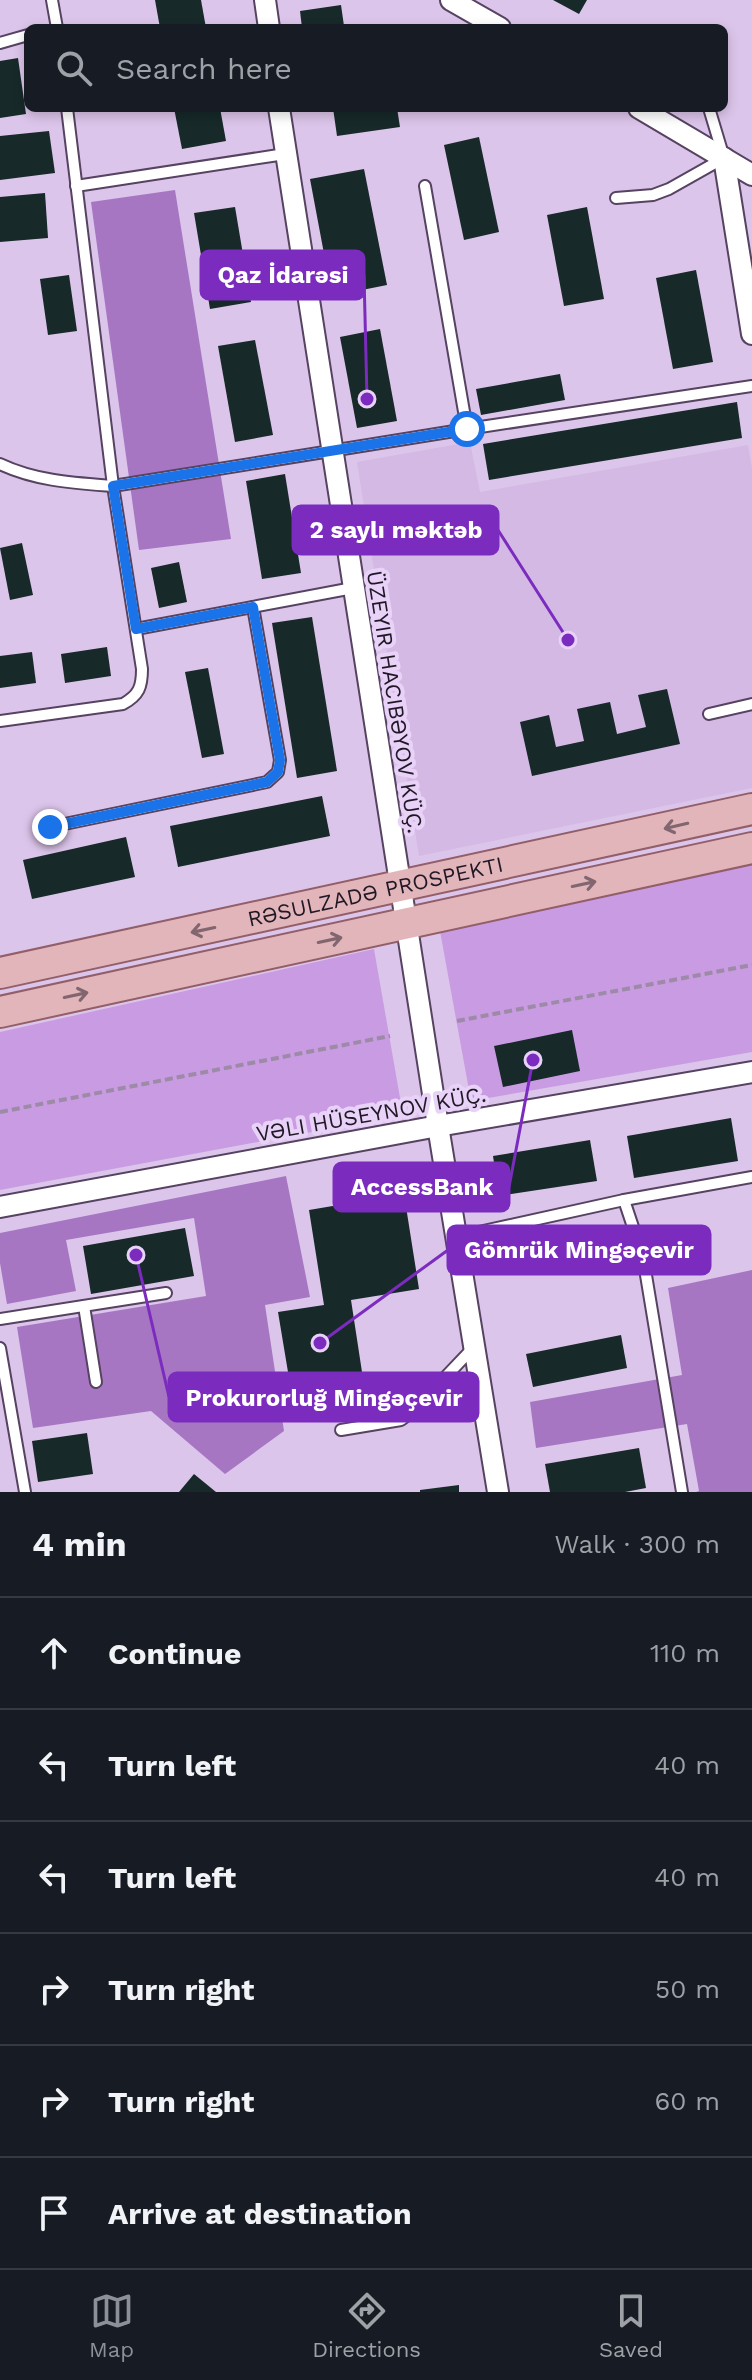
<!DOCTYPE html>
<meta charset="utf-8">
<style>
body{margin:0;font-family:"Work Sans",sans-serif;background:#20242c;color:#f1f3f6}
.stop{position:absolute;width:24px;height:24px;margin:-18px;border:6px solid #1a73e8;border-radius:50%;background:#fff}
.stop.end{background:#1a73e8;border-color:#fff;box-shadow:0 2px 8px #0008}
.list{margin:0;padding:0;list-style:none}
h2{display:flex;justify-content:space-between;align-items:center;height:104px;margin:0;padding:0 32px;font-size:34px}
h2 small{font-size:26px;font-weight:400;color:#9ea1a6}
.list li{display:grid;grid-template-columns:52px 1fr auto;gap:24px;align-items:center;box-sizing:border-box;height:112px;padding:0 32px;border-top:2px solid #363941}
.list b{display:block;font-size:30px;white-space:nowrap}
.list em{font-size:26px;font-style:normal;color:#9ea1a6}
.icon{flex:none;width:44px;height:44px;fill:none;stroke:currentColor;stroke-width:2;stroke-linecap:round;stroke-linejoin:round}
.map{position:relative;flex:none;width:752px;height:1492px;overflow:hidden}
.search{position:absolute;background:#171b24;box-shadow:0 4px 12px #0003;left:24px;right:24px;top:24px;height:88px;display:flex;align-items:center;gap:20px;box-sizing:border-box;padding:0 28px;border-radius:12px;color:#9ea1a6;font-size:30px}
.sheet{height:776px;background:#171b24}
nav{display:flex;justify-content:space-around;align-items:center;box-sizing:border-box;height:112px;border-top:2px solid #363941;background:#171b24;font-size:22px;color:#9ea1a6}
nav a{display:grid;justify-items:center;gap:4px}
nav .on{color:#8c9099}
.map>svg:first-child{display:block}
.built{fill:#d4b9e4}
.green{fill:#c99be3}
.forest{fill:#a776c3}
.building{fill:#172929}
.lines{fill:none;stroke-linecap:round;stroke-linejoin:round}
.lane-casing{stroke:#564261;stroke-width:14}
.street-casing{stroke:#564261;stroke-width:24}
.primary-casing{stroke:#925e68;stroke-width:34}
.path{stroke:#9c8aa7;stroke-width:4;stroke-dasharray:8 4;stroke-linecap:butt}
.lane{stroke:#fff;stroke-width:10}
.street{stroke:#fff;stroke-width:20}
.primary{stroke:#e2b5ba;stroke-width:30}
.oneway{stroke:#816670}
.route{stroke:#1a73e8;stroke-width:10}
.labels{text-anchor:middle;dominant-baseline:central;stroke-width:8;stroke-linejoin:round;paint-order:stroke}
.street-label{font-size:22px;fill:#201825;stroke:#e9d2f8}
.leader{fill:none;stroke:#7b2cbf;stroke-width:3}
.callout-dot{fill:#7b2cbf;stroke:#e9d2f8;stroke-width:3}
.callout{fill:#7b2cbf;stroke:#7b2cbf;stroke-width:3}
.callout-label{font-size:24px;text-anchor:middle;font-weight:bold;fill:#fff}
</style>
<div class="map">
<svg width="752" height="1492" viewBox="0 0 752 1492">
<rect width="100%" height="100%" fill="#dcc5ea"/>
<!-- built -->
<polygon class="built" points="470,442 480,492 748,445 752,468 752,788 419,856 357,462"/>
<!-- green -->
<g class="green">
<polygon points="752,863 752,1052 471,1101 440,931"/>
<polygon points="374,949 403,1115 0,1190 0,1032"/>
</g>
<!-- forest -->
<g class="forest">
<polygon points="175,190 231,539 139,550 91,202"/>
<polygon points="286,1176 310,1297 265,1305 284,1431 225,1474 151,1411 33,1428 17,1327 206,1296 194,1218 66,1240 76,1291 7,1304 0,1263 0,1233"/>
<polygon points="752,1270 752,1492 696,1492 699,1491 687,1424 536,1448 530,1402 682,1375 668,1288"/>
</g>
<!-- building -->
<g class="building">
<polygon points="155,0 201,0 206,28 160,28"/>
<polygon points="553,0 587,0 579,14"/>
<polygon points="341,5 344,26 302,28 300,11"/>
<polygon points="18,58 26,114 0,118 0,61"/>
<polygon points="174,108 220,108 226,141 182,149"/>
<polygon points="333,108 397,108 400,127 337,136"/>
<polygon points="49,131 55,173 0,180 0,136"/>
<polygon points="479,137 499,232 464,240 444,145"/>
<polygon points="364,169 387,285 332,296 310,179"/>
<polygon points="45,193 48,238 0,242 0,197"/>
<polygon points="235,207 251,302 210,309 194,213"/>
<polygon points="587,207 604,299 564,306 547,215"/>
<polygon points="696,270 713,362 673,369 656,278"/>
<polygon points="69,275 77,331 48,335 40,279"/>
<polygon points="380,329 397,421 357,428 340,337"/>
<polygon points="255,340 273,435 235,442 218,346"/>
<polygon points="560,374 565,400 481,415 476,389"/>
<polygon points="737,402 742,438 489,480 483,444"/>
<polygon points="285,474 301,573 262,579 246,481"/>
<polygon points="22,543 33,595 10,600 0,548"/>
<polygon points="179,562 187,602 159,608 151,568"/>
<polygon points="312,617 337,771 297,778 272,623"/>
<polygon points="107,647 111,676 65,683 61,654"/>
<polygon points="32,652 36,683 0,688 0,656"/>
<polygon points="208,668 224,754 202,758 185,672"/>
<polygon points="667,689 680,744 532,776 520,722 549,715 556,747 584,741 577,709 610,702 617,734 646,727 638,695"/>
<polygon points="322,796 330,836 178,867 170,826"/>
<polygon points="126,837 135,877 32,899 23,860"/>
<polygon points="572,1030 580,1071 503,1087 494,1046"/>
<polygon points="731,1118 738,1161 634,1178 627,1136"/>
<polygon points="590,1140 597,1181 499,1196 493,1156"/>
<polygon points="404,1194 419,1289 351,1300 362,1372 290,1384 278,1312 324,1305 309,1210"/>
<polygon points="185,1228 194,1276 91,1294 83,1246"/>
<polygon points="621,1335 627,1368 533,1387 526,1354"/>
<polygon points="87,1433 93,1474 38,1482 32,1441"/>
<polygon points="639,1448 646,1488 625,1492 550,1492 545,1464"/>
<polygon points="194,1474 216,1492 179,1492"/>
<polygon points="459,1485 459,1492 420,1492 420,1490"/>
</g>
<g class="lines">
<defs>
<g id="lane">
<polyline points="52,0 57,28"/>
<polyline points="0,43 28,35"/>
<polyline points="76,186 285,154"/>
<polyline points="425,186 467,429"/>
<polyline points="616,198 653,195 669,189 724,158 709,108"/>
<path d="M0,464c36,17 74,19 113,22l354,-57 285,-43"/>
<polyline points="136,629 353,588"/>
<polyline points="709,714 752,704"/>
<path d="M0,721l123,-17c16,-9 19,-17 19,-35l-29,-183 -46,-378"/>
<polyline points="50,827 267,782 278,772 280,760 253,607"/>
<polyline points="624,1200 643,1257 682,1492"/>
<polyline points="456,1237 624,1200 752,1177"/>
<polyline points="84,1306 96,1382"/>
<polyline points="0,1319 166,1293"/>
<polyline points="0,1348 25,1492"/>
<polyline points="341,1430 401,1420 413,1411 473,1348"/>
</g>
<g id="street">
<polyline points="265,0 269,28"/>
<polyline points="451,0 500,28"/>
<polyline points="279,108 438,1126 498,1492"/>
<polyline points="639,108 752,175"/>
<polyline points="724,158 752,334"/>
<polyline points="0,1207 438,1126 752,1072"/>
</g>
<g id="primary">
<path id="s1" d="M0,973l752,-164"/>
<polyline points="0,1012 752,848"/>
</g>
</defs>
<!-- lane casing -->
<use href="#lane" class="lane-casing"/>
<!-- street casing -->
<use href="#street" class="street-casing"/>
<!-- primary casing -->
<use href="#primary" class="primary-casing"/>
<!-- path -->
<g class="path">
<polyline points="457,1021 752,965"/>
<polyline points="0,1112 390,1036"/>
</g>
<!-- lane -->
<use href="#lane" class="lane"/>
<!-- street -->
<use href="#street" class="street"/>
<!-- primary -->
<use href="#primary" class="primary"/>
</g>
<!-- one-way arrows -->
<defs><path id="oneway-shaft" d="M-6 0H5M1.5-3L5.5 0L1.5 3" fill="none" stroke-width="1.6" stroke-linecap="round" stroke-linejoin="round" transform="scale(2)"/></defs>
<g class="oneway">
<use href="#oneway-shaft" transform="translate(676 826) rotate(167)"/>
<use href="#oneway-shaft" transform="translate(584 884) rotate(-12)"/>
<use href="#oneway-shaft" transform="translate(203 930) rotate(168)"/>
<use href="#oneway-shaft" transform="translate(330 940) rotate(-12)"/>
<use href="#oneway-shaft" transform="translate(76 995) rotate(-12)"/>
</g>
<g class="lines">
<!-- route -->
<polyline class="route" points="50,827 267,782 278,772 280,760 253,607 136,629 113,486 467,429"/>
</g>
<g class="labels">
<!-- street labels -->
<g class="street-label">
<text transform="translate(395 702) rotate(81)">ÜZEYIR HACIBƏYOV KÜÇ.</text>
<text stroke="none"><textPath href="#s1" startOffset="384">RƏSULZADƏ PROSPEKTI</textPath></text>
<text transform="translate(371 1114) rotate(-10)">VƏLI HÜSEYNOV KÜÇ.</text>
</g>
</g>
<!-- callouts -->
<path class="leader" d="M367 399L364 275M568 640L498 530M533 1060L509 1187M320 1343L448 1250M136 1255L169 1397"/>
<g class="callout-dot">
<circle cx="367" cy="399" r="8"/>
<circle cx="568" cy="640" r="8"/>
<circle cx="533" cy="1060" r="8"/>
<circle cx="320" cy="1343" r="8"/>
<circle cx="136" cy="1255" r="8"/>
</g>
<g class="callout">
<rect x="201" y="251" width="163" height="48" rx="8"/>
<rect x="293" y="506" width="205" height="48" rx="8"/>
<rect x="334" y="1163" width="175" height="48" rx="8"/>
<rect x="448" y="1226" width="262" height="48" rx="8"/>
<rect x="169" y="1373" width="309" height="48" rx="8"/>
</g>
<g class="callout-label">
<text x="283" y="283">Qaz İdarəsi</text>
<text x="396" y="538">2 saylı məktəb</text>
<text x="422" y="1195">AccessBank</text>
<text x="579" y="1258">Gömrük Mingəçevir</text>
<text x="324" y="1406">Prokurorluğ Mingəçevir</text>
</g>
</svg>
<div class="stop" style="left:467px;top:429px"></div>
<div class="stop end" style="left:50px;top:827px"></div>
<div class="search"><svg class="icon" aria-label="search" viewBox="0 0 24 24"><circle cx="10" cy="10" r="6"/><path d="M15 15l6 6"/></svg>Search here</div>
</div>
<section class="sheet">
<h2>4 min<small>Walk · 300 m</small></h2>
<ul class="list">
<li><svg class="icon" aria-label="ahead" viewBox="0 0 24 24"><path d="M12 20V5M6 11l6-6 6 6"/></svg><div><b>Continue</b></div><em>110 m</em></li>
<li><svg class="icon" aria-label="left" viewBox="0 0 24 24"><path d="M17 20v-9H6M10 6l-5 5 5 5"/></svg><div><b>Turn left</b></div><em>40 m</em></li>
<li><svg class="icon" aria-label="left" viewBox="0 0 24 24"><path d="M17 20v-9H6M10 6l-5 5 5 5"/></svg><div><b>Turn left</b></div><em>40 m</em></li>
<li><svg class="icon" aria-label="right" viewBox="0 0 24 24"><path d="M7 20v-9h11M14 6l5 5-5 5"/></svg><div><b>Turn right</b></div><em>50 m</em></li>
<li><svg class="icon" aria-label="right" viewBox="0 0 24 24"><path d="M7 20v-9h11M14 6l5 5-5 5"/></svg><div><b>Turn right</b></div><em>60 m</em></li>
<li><svg class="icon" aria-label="arrive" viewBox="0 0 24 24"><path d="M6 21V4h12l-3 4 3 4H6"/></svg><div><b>Arrive at destination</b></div></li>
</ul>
</section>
<nav>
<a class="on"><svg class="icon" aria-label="map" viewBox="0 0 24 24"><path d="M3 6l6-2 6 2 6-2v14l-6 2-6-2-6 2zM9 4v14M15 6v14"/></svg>Map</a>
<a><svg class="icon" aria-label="directions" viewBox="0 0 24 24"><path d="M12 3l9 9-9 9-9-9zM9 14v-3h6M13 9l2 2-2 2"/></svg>Directions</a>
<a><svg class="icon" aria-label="saved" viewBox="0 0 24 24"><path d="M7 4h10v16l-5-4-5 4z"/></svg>Saved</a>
</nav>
